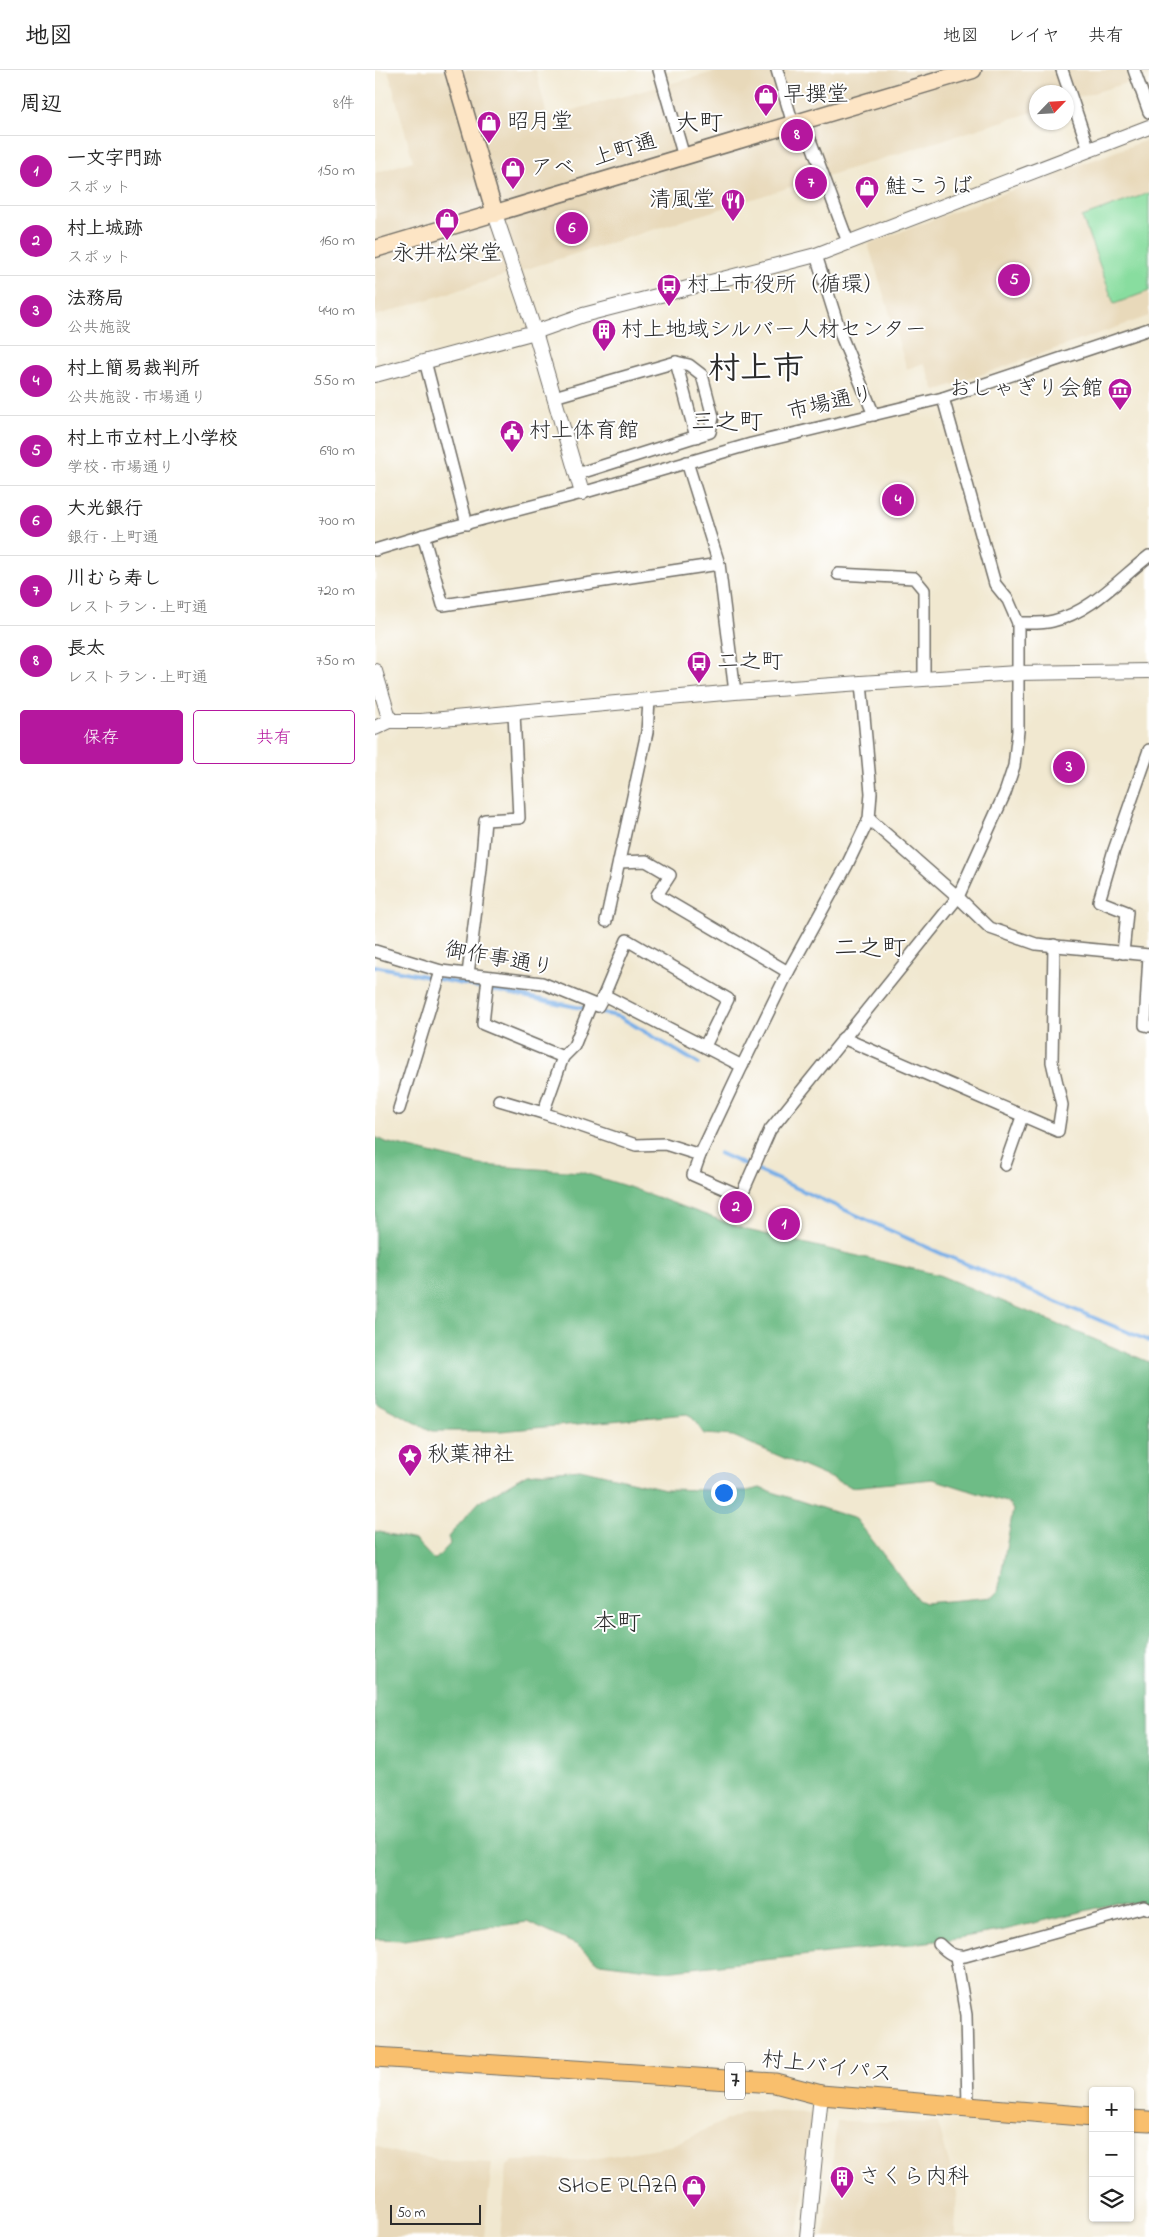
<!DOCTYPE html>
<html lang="ja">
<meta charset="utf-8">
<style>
body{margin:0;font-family:"Indie Flower","Klee One",sans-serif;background:#f6f6f6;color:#222}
.controls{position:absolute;right:15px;bottom:15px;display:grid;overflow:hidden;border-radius:5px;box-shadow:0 1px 4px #0004}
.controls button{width:45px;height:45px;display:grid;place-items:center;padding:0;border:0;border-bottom:1px solid #e0e0e0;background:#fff;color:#222;font:25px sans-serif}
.compass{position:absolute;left:654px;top:15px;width:45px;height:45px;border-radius:50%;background:#fff;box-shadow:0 1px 4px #0004;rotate:65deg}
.scale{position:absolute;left:15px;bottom:12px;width:91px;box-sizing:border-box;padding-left:5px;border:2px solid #2b2b2b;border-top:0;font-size:14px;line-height:18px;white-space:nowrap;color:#2b2b2b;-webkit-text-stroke:4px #fff;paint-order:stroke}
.you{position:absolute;left:348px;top:1422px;width:18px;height:18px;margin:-12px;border:4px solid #fff;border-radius:50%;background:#1a73e8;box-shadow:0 0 0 8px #1a73e833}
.badge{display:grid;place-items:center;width:32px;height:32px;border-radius:50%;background:#b5179e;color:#fff;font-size:16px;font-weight:700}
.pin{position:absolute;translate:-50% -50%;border:2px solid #fff;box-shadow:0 1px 5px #0006}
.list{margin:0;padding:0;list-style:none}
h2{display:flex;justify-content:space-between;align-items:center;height:65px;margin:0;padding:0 20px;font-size:21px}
h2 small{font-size:16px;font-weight:400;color:#767676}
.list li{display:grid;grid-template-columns:32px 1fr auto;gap:15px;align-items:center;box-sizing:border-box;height:70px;padding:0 20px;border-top:1px solid #e0e0e0}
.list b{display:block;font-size:19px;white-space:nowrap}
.list p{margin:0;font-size:16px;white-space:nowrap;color:#767676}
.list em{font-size:16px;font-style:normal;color:#767676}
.actions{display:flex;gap:10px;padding:15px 20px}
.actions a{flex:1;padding:11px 0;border:1px solid #b5179e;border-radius:5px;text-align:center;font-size:18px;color:#b5179e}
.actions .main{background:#b5179e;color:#fff}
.icon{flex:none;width:28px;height:28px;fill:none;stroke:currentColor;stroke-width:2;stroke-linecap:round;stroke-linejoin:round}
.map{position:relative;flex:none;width:774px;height:2167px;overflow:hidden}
header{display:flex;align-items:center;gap:30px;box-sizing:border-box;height:70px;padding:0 25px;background:#fff;border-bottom:1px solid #e0e0e0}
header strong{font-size:24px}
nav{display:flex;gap:28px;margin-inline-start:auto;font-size:18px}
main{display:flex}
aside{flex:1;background:#fff}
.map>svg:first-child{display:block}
.built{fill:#e8d9ba}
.green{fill:#88dd9f;stroke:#5a8465}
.forest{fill:#6ebc86;stroke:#4c7458}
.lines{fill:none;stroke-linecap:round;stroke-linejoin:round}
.stream{stroke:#79afe7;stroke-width:4}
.minor-casing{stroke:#706d65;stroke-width:14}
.tertiary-casing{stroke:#706d65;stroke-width:16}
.secondary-casing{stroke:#706d65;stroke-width:19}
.trunk-casing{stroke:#706d65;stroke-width:21}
.minor{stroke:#fff;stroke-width:11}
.tertiary{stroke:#fff;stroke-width:14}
.secondary{stroke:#fde5c5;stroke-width:16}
.trunk{stroke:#f9bf6d;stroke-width:19}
.labels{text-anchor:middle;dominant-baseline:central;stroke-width:4;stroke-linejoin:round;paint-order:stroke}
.shield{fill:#fff;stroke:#6b6b6b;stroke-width:1}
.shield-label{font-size:21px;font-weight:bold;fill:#2b2b2b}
.poi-label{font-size:22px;fill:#2b2b2b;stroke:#fff;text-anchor:start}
.street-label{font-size:22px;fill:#2b2b2b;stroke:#fff}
.neighbourhood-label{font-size:24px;fill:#2b2b2b;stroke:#fff}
.town-label{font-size:32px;font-weight:bold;fill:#2b2b2b;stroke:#fff}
</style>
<header>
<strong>地図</strong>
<nav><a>地図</a><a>レイヤ</a><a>共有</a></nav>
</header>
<main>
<aside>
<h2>周辺<small>8件</small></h2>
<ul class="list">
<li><span class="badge">1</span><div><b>一文字門跡</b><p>スポット</p></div><em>150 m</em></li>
<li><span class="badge">2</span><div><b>村上城跡</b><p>スポット</p></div><em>160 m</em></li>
<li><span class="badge">3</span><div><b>法務局</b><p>公共施設</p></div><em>440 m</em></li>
<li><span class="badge">4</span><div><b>村上簡易裁判所</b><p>公共施設 · 市場通り</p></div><em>550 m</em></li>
<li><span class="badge">5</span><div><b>村上市立村上小学校</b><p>学校 · 市場通り</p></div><em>690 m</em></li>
<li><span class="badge">6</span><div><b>大光銀行</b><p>銀行 · 上町通</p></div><em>700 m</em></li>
<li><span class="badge">7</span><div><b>川むら寿し</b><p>レストラン · 上町通</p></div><em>720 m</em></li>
<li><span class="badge">8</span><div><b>長太</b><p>レストラン · 上町通</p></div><em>750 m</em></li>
</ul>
<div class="actions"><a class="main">保存</a><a>共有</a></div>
</aside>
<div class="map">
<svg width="774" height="2167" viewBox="0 0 774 2167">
<rect width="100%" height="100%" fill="#fff"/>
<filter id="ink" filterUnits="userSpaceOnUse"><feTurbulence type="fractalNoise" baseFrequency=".02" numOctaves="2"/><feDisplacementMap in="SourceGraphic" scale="10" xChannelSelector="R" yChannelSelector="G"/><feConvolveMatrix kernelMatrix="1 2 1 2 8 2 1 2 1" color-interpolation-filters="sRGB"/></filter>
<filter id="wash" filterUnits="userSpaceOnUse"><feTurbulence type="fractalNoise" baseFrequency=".0096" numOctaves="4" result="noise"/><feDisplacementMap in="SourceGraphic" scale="20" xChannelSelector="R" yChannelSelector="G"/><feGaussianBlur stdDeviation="1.12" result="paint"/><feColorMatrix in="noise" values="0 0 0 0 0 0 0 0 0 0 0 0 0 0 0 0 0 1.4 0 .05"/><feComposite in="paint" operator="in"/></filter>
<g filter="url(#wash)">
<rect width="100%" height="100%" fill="#f1e8d0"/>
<!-- built -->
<g class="built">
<polygon points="13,0 161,0 172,47 346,0 774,0 774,6 692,31 692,22 662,22 661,41 0,246 0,103 38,91"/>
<polygon points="774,69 774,246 560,321 549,293 532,299 493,174"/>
<polygon points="371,2041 438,2043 423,2167 125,2167 132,2096 138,2091 211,2090 295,2076"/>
<polygon points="462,2051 563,2053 582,2122 580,2165 642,2167 449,2167"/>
<polygon points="0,2076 23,2083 47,2087 77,2091 117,2093 109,2167 0,2167"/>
</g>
<!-- green -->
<polygon class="green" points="774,123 774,221 739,234 707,147"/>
<!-- forest -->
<polygon class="forest" points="0,1067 10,1072 105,1095 206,1102 254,1117 372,1160 564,1205 774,1292 774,1835 743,1833 625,1861 570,1870 290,1901 225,1893 202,1875 152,1852 29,1870 0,1869 0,1461 40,1470 58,1489 61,1489 75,1474 73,1467 104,1432 152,1404 205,1399 290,1419 372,1421 385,1418 481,1449 543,1530 550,1533 618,1527 623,1522 638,1440 634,1433 558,1409 476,1417 358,1366 329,1364 316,1346 312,1344 126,1361 57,1361 0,1332"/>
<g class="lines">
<!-- stream -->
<g class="stream">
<polyline points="0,896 211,939"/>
<polyline points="220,941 245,947 324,994"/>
<polyline points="344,1083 565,1183 774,1271"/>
</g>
</g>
</g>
<g filter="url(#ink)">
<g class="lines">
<defs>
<g id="minor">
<polyline points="284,0 309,87"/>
<polyline points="402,0 418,54"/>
<polyline points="687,0 714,80"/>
<polyline points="759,0 774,42"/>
<polyline points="428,51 473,172"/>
<polyline points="441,185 467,268 499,345"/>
<polyline points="50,291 92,454"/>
<polyline points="301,292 321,367"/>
<polyline points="179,327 301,292 314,295 327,305 338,347 335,362 202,404"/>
<polyline points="312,392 344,494 360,622"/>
<polyline points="48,465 68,535 344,494"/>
<polyline points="0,480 66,460 207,423 376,374 568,328 774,259"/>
<polyline points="463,504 539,508 549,520 549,609"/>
<path d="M643,553c11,0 24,1 35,-2 38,-9 66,-42 96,-65"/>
<polyline points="486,613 496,723 494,749 472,795 413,902 367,996 325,1085 318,1105 366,1126 395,1060 583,827 630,723 639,696 643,661 643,553 633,530 620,514 568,328"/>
<polyline points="494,749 583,827 615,858 661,874 774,885"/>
<polyline points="244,792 271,791 295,805 282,825 413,902"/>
<polyline points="231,851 272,662 274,631"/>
<polyline points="0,881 66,901 167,913 223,936 229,925 367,996"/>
<polyline points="748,883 752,842 724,831 738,783 774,680"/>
<polyline points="774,885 770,955 774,956"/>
<polyline points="93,904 106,799 110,750 144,748 139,643"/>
<polyline points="113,907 108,954 188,987 168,1043 261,1075 290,1074 325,1085"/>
<polyline points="229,925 252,870 353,929 330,976"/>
<polyline points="468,968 683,1061 687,1035 677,992 679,875"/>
<polyline points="188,987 199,976 216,934"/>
<polyline points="124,1030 168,1043"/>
<polyline points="24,1039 66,901"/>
<polyline points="630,1095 647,1047"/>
<path d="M564,1874c9,9 14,13 26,12l179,-49 5,2"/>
<polyline points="581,1887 591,1945 593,2037"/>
</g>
<g id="tertiary">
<polyline points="120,144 160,262 207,423"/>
<polyline points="0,305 160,262 208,245 441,185 774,57"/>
<polyline points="0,601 15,651"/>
<polyline points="0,658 15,651 46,651 360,622 486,613 642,603 774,601"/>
<polyline points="432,2167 446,2025"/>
</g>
<g id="secondary">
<polyline points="78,0 120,144"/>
<polyline points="0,179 598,0"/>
</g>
<g id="trunk">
<polyline points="0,1987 400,2013 446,2025 718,2047"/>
<polyline points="755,2050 774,2051"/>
</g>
</defs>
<!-- minor casing -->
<use href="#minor" class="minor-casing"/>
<!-- tertiary casing -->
<use href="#tertiary" class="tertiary-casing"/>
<!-- secondary casing -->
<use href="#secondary" class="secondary-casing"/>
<!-- trunk casing -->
<use href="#trunk" class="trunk-casing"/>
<!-- minor -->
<use href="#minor" class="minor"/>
<!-- tertiary -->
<use href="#tertiary" class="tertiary"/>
<!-- secondary -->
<use href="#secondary" class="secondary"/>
<!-- trunk -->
<use href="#trunk" class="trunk"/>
</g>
</g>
<!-- icons -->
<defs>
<symbol id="shop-pin" viewBox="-11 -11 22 30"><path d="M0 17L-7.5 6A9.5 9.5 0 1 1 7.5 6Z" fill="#b5179e" stroke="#fff"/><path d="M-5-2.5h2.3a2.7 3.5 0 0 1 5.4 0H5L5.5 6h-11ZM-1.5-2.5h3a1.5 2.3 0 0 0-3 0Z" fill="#fff"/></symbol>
<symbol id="restaurant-pin" viewBox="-11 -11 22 30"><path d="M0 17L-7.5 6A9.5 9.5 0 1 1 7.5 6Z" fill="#b5179e" stroke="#fff"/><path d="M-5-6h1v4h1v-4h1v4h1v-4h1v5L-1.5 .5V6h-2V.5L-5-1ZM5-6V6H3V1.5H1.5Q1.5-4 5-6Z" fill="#fff"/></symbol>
<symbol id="bus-pin" viewBox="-11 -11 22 30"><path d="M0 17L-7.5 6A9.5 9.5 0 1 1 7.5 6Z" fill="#b5179e" stroke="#fff"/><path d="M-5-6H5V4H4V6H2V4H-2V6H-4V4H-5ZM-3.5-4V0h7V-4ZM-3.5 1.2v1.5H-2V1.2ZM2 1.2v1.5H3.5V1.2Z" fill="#fff"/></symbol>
<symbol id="building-pin" viewBox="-11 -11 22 30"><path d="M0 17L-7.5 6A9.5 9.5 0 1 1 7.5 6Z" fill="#b5179e" stroke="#fff"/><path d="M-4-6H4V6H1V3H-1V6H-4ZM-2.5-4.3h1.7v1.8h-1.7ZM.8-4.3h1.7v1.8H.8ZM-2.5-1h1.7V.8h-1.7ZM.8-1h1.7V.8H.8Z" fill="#fff"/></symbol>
<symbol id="museum-pin" viewBox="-11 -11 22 30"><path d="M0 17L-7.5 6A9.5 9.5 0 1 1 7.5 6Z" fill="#b5179e" stroke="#fff"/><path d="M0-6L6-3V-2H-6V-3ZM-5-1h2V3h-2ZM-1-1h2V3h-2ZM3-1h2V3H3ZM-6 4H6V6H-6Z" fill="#fff"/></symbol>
<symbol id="civic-pin" viewBox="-11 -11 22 30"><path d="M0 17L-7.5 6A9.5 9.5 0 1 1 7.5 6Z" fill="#b5179e" stroke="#fff"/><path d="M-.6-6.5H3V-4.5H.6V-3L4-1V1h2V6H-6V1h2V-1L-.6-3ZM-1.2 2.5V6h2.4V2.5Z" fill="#fff"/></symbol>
<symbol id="sight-pin" viewBox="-11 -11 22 30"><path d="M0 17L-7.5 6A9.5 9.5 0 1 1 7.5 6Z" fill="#b5179e" stroke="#fff"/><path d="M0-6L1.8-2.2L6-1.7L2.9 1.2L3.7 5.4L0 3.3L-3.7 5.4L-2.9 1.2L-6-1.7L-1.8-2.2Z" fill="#fff"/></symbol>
</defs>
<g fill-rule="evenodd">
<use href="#shop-pin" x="377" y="12" width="28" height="38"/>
<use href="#shop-pin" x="100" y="39" width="28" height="38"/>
<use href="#shop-pin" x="124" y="85" width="28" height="38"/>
<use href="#shop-pin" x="478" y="104" width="28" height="38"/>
<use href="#restaurant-pin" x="344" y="117" width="28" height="38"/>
<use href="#shop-pin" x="58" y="136" width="28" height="38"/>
<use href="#bus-pin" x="280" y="202" width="28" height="38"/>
<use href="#building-pin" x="215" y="247" width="28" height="38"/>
<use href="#museum-pin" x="731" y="306" width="28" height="38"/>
<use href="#civic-pin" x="123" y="348" width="28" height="38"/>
<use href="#bus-pin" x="310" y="579" width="28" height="38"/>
<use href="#sight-pin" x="21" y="1372" width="28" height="38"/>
<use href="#building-pin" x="453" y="2094" width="28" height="38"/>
<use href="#shop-pin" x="305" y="2103" width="28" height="38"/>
</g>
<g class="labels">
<!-- shield labels -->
<rect class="shield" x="350" y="1992.5" width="20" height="37" rx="4"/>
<g class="shield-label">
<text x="360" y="2011">7</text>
</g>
<!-- poi labels -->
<g class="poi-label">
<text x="408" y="26">早撰堂</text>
<text x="132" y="53">昭月堂</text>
<text x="156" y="99">アベ</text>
<text x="510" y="118">鮭こうば</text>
<text x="340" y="131" text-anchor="end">清風堂</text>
<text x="72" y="185" text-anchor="middle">永井松栄堂</text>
<text x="312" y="216">村上市役所（循環）</text>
<text x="246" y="261">村上地域シルバー人材センター</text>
<text x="728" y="320" text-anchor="end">おしゃぎり会館</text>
<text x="154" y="362">村上体育館</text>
<text x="342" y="593">二之町</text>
<text x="52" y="1386">秋葉神社</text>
<text x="484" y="2108">さくら内科</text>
<text x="302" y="2117" text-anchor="end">SHOE PLAZA</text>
</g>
<!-- street labels -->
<g class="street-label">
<text transform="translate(250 81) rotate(-17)">上町通</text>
<text transform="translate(456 334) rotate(-13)">市場通り</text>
<text transform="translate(124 890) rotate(10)">御作事通り</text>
<text transform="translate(452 1998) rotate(7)">村上バイパス</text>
</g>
<!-- neighbourhood labels -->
<g class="neighbourhood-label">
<text x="324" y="54">大町</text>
<text x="352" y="353">三之町</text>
<text x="495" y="879">二之町</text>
<text x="242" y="1554">本町</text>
</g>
<!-- town labels -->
<g class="town-label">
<text x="381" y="300">村上市</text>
</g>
</g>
</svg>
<div class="controls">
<button>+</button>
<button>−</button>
<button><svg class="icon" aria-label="layers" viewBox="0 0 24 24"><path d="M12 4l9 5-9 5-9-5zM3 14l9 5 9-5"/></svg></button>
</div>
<svg class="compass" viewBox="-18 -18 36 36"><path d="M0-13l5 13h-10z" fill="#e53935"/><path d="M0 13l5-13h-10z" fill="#767676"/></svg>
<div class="scale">50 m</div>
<div class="you"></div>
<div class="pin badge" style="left:409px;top:1154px">1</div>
<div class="pin badge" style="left:361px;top:1137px">2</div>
<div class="pin badge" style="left:694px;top:697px">3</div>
<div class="pin badge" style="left:523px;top:430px">4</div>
<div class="pin badge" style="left:639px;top:210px">5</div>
<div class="pin badge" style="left:197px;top:158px">6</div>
<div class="pin badge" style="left:436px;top:113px">7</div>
<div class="pin badge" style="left:422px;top:65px">8</div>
</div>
</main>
